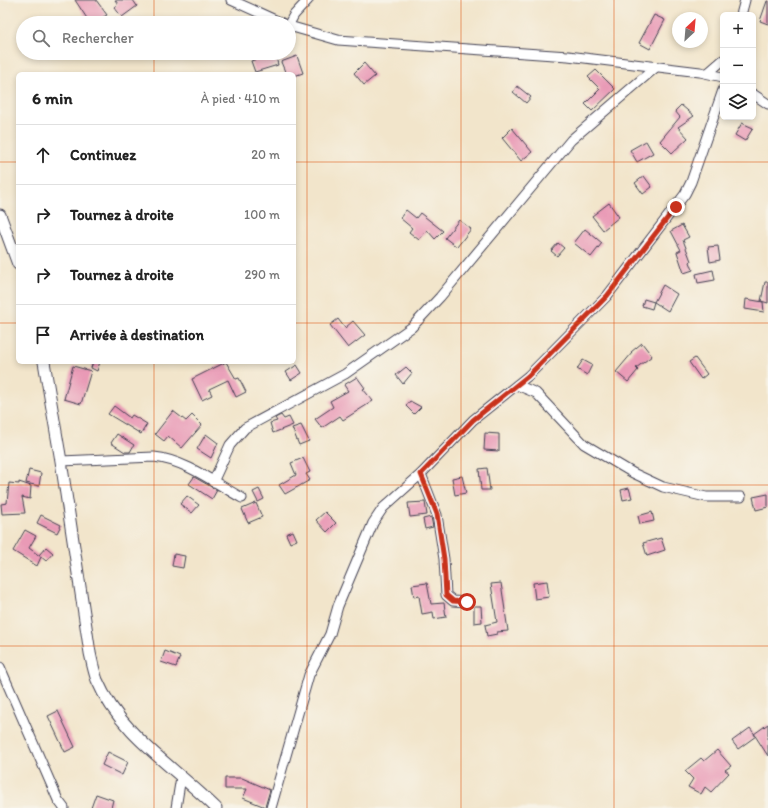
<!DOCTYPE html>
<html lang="fr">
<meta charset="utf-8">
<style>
body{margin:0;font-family:Itim,sans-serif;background:#f2f2f2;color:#222}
.controls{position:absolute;right:12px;top:12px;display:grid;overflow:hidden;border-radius:6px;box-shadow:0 2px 6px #0003}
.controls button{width:36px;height:36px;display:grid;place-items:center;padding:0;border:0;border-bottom:1px solid #e0e0e0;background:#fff;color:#222;font:20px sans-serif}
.compass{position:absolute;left:672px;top:12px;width:36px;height:36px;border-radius:50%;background:#fff;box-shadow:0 2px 6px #0003;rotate:26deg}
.stop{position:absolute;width:12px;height:12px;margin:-9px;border:3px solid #c8321e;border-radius:50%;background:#fff}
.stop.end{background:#c8321e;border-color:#fff;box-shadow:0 1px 4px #0008}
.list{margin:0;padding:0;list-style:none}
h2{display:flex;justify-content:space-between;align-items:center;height:52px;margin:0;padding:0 16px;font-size:17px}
h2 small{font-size:13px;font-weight:400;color:#767676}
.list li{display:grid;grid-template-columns:26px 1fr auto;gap:12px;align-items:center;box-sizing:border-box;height:60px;padding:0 16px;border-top:1px solid #e0e0e0}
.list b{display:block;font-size:15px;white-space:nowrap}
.list em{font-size:13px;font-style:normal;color:#767676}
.icon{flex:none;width:22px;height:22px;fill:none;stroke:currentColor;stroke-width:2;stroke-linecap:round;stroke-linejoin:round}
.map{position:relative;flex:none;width:768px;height:808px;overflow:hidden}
.search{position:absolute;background:#fff;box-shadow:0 2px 6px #0003;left:16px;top:16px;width:280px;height:44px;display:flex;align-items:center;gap:10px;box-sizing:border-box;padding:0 14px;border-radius:22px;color:#767676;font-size:15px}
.panel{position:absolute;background:#fff;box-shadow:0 2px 6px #0003;left:16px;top:72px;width:280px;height:292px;border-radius:6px}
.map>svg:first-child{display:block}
.building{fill:#e99ab6}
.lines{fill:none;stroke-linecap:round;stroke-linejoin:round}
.minor-casing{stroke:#413f51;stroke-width:11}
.tertiary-casing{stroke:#413f51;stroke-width:13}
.minor{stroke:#fff;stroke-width:9}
.tertiary{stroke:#fff;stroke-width:11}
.route{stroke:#c8321e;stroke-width:5}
.grid{fill:none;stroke:#de560e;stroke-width:1;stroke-opacity:0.55}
</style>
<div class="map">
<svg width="768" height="808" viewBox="0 0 768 808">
<rect width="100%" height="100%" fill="#f7f3e8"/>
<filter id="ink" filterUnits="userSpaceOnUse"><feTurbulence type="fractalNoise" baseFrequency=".025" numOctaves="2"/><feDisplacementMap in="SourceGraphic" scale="8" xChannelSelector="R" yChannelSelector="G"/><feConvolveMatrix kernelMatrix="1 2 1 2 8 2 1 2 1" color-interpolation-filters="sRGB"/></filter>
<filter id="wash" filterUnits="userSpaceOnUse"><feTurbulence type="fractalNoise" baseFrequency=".012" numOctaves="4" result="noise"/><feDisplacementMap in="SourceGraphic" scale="16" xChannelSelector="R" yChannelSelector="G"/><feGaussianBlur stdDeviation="0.9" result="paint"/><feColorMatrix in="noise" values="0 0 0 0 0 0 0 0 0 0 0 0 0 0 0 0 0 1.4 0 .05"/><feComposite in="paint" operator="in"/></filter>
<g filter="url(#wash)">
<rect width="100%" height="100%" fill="#f2e5cb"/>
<g id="blocks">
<!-- building -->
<g class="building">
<polygon points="75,0 96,0 107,15 98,20 100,23 90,23"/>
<polygon points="115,0 133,0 137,6 122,17 114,7 118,4"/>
<polygon points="767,1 768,1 768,24 760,21"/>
<polygon points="654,15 665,20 650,49 639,43"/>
<polygon points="275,53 278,65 255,72 251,61"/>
<polygon points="297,56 303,73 294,76 294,74 286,74 281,62"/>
<polygon points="364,63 375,76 364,85 354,73"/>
<polygon points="596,70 615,89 592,111 585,104 600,89 588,77"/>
<polygon points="517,86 531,97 526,103 513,92"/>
<polygon points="681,105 694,116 678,127 688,138 672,153 660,141 680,117 675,111"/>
<polygon points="742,123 753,128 745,141 735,135"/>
<polygon points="512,128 532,152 521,161 502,138"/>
<polygon points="646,141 653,153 637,162 630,150"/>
<polygon points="644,176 652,187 643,194 635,183"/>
<polygon points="609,203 619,217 603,230 592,216"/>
<polygon points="406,210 416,218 420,213 443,231 435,239 427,230 419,240 409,232 412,228 400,218"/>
<polygon points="459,220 471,229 457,247 445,238"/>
<polygon points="682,225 689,237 683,240 691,261 690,262 693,270 684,273 677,252 681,250 671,231"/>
<polygon points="585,229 602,243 591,257 574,243"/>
<polygon points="558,243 564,248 557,256 551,251"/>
<polygon points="718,246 720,260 710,262 708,247"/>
<polygon points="713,270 715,280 698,283 696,274"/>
<polygon points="765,282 768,282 768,303 761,301"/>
<polygon points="663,285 677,294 668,311 654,302"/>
<polygon points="644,299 654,302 652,309 642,306"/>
<polygon points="746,299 763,302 764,312 745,309"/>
<polygon points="338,319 345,328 353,321 365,335 348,348 330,325"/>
<polygon points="642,343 652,356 636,368 638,370 628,382 616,372 632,353 631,352"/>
<polygon points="695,358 707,374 701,379 689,362"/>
<polygon points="583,360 592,365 587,375 577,369"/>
<polygon points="93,362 100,362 97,371 91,368"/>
<polygon points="226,362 236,379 239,378 246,392 236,397 228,380 209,389 212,395 202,400 192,379"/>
<polygon points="297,365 302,373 291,380 286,372"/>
<polygon points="73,366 91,371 81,404 64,399"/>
<polygon points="406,367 412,373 403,384 396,375"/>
<polygon points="357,377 365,388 363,389 373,401 343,420 340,416 322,428 315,419 333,407 330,401 348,391 344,385"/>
<polygon points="410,401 421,407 414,414 406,406"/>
<polygon points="114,406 130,418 132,415 147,424 141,434 108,414"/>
<polygon points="173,411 186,421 192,415 202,425 182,448 168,436 164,441 155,434"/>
<polygon points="281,415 284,419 289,417 293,425 273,433 270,423 277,421 275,418"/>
<polygon points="301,425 309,441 299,445 292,428"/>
<polygon points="485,433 499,434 499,451 484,450"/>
<polygon points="117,434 134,445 130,452 125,452 111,443"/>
<polygon points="206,434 218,443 211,458 197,449"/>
<polygon points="303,458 310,472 306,474 310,480 285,494 279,485 296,475 291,463"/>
<polygon points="487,468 490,490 481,490 479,469"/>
<polygon points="29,470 41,473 39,486 26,483"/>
<polygon points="462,476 466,493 455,495 452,478"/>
<polygon points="194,477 217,490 212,499 189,484"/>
<polygon points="19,482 31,486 30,499 22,497 25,513 2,514 1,504 7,503 9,483 19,484"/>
<polygon points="629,488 632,498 623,500 621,490"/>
<polygon points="259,489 264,499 258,502 253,492"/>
<polygon points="768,494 768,507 756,510 753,497"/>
<polygon points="187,496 199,505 192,513 180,504"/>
<polygon points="425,502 427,515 410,517 408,503"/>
<polygon points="256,503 262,517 248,523 242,509"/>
<polygon points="325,512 336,523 327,532 316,520"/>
<polygon points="652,512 654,521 640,524 638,516"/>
<polygon points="41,515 61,525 57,533 37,523"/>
<polygon points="431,517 433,527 425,529 423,519"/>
<polygon points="25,530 36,536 29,548 41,557 37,566 13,551"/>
<polygon points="293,531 297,540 290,543 286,534"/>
<polygon points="661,538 665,550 647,556 643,543"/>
<polygon points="46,547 53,553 46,561 39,555"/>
<polygon points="174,554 185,556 183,568 172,566"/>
<polygon points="547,581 549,597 535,599 533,583"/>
<polygon points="427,583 431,604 444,603 446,617 434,619 433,612 422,614 419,596 414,597 412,585"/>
<polygon points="501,583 508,631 497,632 497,634 487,636 485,625 497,622 491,584"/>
<polygon points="474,606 481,606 482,622 474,623"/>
<polygon points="165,651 180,657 176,667 161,662"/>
<polygon points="58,711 75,747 65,752 48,716"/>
<polygon points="768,724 768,756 754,734"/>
<polygon points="750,728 756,736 738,749 732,741"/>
<polygon points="717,750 731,766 725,770 729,773 711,792 705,787 701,794 688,787 693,779 685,771 701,758 704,761"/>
<polygon points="108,752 128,762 122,775 102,765"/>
<polygon points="225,778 242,778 270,790 265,807 243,798 247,789 225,789"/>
<polygon points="96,794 113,800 111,808 91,808"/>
</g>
</g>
</g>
<g filter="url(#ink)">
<use href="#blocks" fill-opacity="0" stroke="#413f51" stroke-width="1"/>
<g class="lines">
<defs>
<g id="minor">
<polyline points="231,0 282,23"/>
<polyline points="741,15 745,0"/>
<polyline points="289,24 294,15 308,0"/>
<polyline points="289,26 338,40 568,56 700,72 723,77"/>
<polyline points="708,73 723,60"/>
<polyline points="753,94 768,104"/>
<polyline points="517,385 536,393 584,444 633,473 663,487 706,497 741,497"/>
<path d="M61,461l93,-4c31,3 61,26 88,41"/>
<polyline points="421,474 437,515 444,559 446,595 453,601 467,602"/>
<polyline points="213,482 230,445 245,428 345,374 412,327 440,297 571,140 656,67"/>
<polyline points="0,667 58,800 64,808"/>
<polyline points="176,808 181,777"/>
<polyline points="271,808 309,675 330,634 338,606 373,523 383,508 421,474 473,420 528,376 607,296 685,194 691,182 723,90"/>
</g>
<g id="tertiary">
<polyline points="0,215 18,264"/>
<path d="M44,362l17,99 29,192c2,9 4,19 7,27 23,55 78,87 119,128"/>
</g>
</defs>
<!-- minor casing -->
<use href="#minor" class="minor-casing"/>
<!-- tertiary casing -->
<use href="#tertiary" class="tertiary-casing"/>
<!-- minor -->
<use href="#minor" class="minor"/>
<!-- tertiary -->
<use href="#tertiary" class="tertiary"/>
</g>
</g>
<g class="lines" filter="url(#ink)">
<!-- route -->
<polyline class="route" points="467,602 453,601 446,595 444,559 437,514 421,474 473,420 528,376 607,296 676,207"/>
</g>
<!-- grid -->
<path class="grid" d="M154,0v23M307,0v808M461,0v808M614,0v808M154,53v21M0,162h18M294,162h474M0,323h18M294,323h474M154,362v446M0,485h768M0,646h768"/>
</svg>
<div class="controls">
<button>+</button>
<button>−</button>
<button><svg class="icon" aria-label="layers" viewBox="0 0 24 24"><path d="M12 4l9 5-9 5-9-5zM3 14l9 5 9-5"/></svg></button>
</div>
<svg class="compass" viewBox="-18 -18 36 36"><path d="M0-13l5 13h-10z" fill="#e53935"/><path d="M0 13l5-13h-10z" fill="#767676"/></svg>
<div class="stop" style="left:467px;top:602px"></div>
<div class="stop end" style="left:676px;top:207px"></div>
<div class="search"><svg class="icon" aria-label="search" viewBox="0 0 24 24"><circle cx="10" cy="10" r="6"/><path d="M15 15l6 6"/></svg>Rechercher</div>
<section class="panel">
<h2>6 min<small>À pied · 410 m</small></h2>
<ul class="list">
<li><svg class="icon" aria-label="ahead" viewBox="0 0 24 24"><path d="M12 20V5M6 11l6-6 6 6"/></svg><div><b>Continuez</b></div><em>20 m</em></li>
<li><svg class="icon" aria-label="right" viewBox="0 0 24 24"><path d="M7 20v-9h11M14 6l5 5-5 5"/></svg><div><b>Tournez à droite</b></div><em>100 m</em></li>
<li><svg class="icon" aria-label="right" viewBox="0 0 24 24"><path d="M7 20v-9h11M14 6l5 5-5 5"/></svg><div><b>Tournez à droite</b></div><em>290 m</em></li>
<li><svg class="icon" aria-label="arrive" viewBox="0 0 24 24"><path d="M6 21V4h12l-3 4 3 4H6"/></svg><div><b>Arrivée à destination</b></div></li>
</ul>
</section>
</div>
